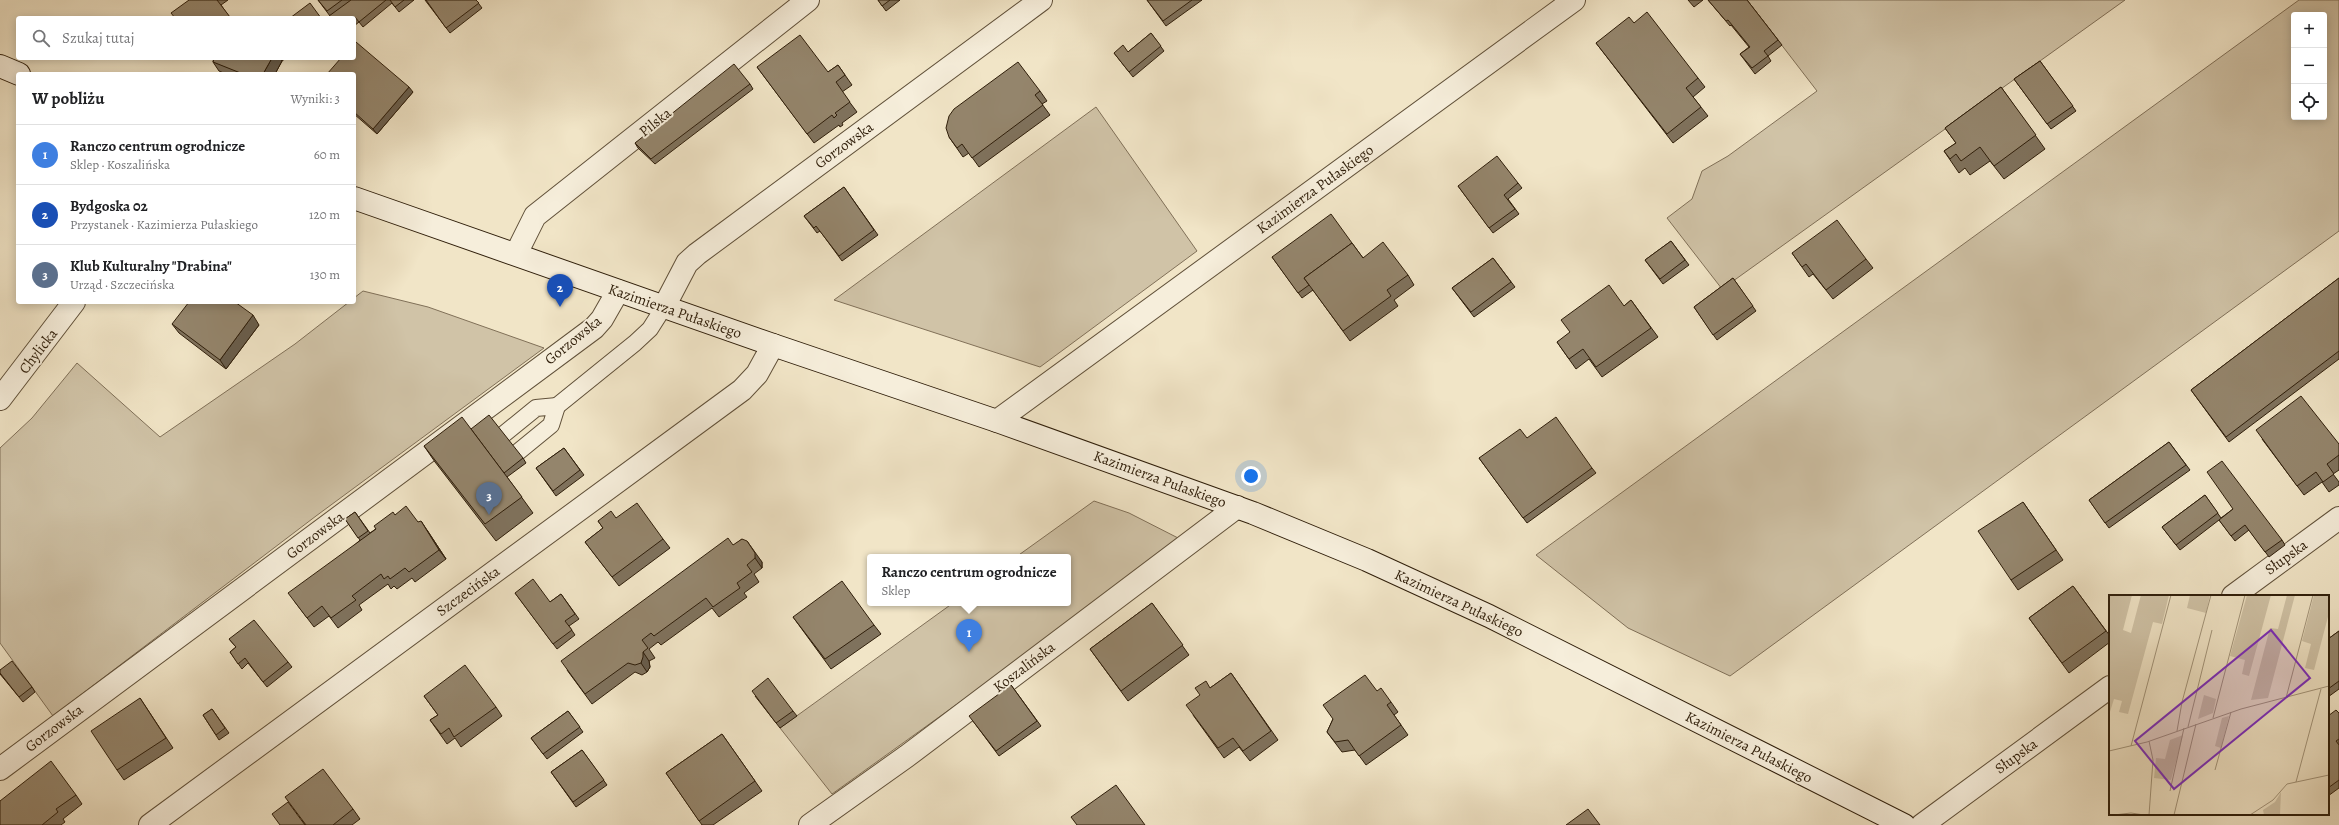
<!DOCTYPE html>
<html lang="pl">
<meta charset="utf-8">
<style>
body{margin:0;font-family:Alegreya,serif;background:#f2f2f2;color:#202124}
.controls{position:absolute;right:12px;top:12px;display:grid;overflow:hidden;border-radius:4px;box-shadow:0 2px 10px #0003}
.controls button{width:36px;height:36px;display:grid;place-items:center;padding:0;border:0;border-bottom:1px solid #e0e0e0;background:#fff;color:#202124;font:20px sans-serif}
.you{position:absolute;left:1251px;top:476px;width:14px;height:14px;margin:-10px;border:3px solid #fff;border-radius:50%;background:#1a73e8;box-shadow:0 0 0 6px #1a73e833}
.badge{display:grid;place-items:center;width:26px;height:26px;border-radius:50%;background:#8f2418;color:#fff;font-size:13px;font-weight:700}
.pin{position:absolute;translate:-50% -33px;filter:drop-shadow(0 1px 2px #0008)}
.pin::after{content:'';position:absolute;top:21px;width:14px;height:12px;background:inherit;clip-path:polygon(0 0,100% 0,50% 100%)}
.popup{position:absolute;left:867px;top:554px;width:204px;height:52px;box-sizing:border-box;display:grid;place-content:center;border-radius:4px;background:#fff;filter:drop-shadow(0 1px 3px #0005);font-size:13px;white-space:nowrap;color:#757577}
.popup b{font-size:15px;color:#202124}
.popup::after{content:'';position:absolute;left:50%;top:100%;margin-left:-8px;border:8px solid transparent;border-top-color:#fff}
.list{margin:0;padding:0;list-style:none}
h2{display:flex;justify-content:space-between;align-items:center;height:52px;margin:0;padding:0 16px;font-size:17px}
h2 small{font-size:13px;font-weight:400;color:#757577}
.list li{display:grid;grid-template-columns:26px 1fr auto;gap:12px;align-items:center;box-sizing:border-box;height:60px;padding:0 16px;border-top:1px solid #e0e0e0}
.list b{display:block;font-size:15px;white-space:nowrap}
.list p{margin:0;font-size:13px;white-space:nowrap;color:#757577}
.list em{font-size:13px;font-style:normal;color:#757577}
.icon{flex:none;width:22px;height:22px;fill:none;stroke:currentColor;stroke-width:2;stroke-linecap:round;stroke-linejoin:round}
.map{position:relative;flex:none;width:2339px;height:825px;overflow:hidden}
.search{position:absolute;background:#fff;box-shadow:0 2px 10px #0003;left:16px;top:16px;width:340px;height:44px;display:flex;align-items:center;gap:10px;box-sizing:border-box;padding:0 14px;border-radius:4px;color:#757577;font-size:15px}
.panel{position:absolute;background:#fff;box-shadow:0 2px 10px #0003;left:16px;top:72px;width:340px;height:232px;border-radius:4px}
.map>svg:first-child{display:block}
.green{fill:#d0c3a7;stroke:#807058;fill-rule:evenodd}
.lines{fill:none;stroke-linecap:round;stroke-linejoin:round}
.service-casing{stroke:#605039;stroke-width:18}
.minor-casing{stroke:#605039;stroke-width:24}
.secondary-casing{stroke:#2f1e0a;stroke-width:24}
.service{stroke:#f6eedb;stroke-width:16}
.minor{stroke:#f6eedb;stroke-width:22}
.secondary{stroke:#f6eedb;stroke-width:22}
.wall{fill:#7f725d;stroke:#2f1e0a}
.shaded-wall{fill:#685d4c;stroke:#2f1e0a}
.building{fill:#94856c;stroke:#2f1e0a}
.labels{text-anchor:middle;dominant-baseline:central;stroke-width:4;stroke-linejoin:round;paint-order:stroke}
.street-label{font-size:15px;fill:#2f1e0a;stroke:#f6eedb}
.inset-road{fill:none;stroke:#a3957b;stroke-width:1}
.view{fill:#7b2cbf;fill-opacity:0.15;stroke:#7b2cbf;stroke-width:2}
.inset-edge{fill:none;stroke:#2f1e0a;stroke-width:2}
</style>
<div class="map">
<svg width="2339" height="825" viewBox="0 0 2339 825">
<rect width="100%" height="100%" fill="#f1e5c7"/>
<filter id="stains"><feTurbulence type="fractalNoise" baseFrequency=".005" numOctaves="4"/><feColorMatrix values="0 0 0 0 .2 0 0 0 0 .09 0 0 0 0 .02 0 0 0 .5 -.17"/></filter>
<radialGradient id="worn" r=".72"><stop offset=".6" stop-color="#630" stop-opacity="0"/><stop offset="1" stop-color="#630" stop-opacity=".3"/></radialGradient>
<!-- green -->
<g class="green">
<polygon points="1747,0 2125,0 1722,289 1667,218 1692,199 1702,171 1728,156 1817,91"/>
<path d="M2299,0h40v231l-609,445 -102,-48 -92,-73zM2294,15h30v102h-30z"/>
<polygon points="1096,107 1197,251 1040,367 834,300"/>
<polygon points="363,291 428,307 544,348 316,516 53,716 0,643 0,448 32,418 77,363 160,437 295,344 349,302 354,302 354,298"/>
<polygon points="1094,501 1129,513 1182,540 1063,628 832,794 780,728 953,603 1068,603 1068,557 1016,557"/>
</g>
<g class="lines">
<defs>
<g id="service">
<polyline points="557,406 635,343 650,329 664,307"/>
<polyline points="504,434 536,408 557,406 551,425 518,452"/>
</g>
<g id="minor">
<polyline points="516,254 535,216 808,0"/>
<polyline points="664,307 687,263 697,254 1041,0"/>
<polyline points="0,399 74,302"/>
<polyline points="997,421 1574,0"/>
<polyline points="2233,596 2339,518"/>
<polyline points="0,769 594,328 602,319 618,291"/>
<polyline points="150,825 742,390 757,374 773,345"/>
<polyline points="810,825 907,756 1237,507"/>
<polyline points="1922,825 2110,687"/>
</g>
<g id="secondary">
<polyline points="0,66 19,74"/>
<polyline points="354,198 773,345 997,421 1253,513 1367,560 1489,616 1904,825"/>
</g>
</defs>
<!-- service casing -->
<use href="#service" class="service-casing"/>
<!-- minor casing -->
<use href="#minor" class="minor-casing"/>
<!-- secondary casing -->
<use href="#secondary" class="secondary-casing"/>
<!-- service -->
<use href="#service" class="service"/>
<!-- minor -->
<use href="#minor" class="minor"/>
<!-- secondary -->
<use href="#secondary" class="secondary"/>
</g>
<!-- wall -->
<g class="wall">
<polygon points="189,0 228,0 221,5 230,18 174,18"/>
<polygon points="318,0 414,0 399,12 392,3 363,27 359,22 354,26 354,18 330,16"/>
<polygon points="425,0 476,0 482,8 450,33"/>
<polygon points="878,0 900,0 886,11"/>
<polygon points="1147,0 1202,0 1166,26"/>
<polygon points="1688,0 1703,0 1694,7"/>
<polygon points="1708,0 1747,0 1782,45 1768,56 1771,61 1755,74 1740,54 1749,47 1731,25 1730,26"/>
<polygon points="1634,23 1698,78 1705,87 1693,97 1708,116 1673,143 1603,52 1596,43"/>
<polygon points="1151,33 1164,51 1133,77 1114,53 1128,52"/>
<polygon points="214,58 286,58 282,61 275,74 226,74 219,71 213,62"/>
<polygon points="2040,61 2076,111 2051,129 2014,79"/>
<polygon points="838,65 852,85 842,92 857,112 842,123 843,125 840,127 839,125 814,143 757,67 828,72"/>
<polygon points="354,74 413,92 377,134 354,114"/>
<polygon points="750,84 753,89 655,164 638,148 635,143"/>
<polygon points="2001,87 2045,149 2004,179 1990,161 1970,175 1965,168 1959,173 1944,151 1956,143 1945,128"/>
<polygon points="1040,91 1047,101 1042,104 1050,115 979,167 969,153 963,157 949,137"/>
<polygon points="1518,183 1522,188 1508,199 1519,214 1493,233 1458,186"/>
<polygon points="844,187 878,235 842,261 820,231 817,233 804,216"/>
<polygon points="1671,241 1689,265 1663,284 1645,260"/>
<polygon points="1352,243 1363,258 1408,275 1414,285 1394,300 1398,306 1350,341 1313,290 1302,298 1272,257"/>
<polygon points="1792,253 1866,259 1873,268 1833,299 1813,274 1809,277"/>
<polygon points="1493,258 1515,287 1474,317 1452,288"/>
<polygon points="1733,278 1756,311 1717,340 1694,307"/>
<polygon points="2339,278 2339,359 2229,442 2191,390"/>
<polygon points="1631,300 1658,337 1602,377 1589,359 1576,369 1557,342 1624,306"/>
<polygon points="172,324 259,325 226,369 179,333"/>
<polygon points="471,429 523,458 526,463 507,477 533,513 496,541 435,462 424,446"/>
<polygon points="2262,439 2339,444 2339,470 2333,474 2339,482 2339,485 2329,492 2322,482 2304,495"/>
<polygon points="2169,442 2190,470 2109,528 2089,500"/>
<polygon points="564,448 584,475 556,496 536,468"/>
<polygon points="1479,458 1592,468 1596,473 1527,523"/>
<polygon points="2205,495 2221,518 2233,509 2282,540 2285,545 2269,557 2249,530 2235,541 2219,520 2180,550 2162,527"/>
<polygon points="2023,502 2063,560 2018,590 2011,580"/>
<polygon points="355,512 370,533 395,515 418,522 427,530 446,559 415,582 412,578 397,589 394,586 391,589 388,584 359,605 362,610 338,628 329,616 314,627 295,602 360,540 345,519"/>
<polygon points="616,518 663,539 670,548 619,586 585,542 603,528 598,521"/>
<polygon points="742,539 762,562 762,568 754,574 759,582 744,593 747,597 719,617 712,608 661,645 658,642 649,649 655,658 649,661 650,667 647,672 642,675 635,672 592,704 567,670"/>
<polygon points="2073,586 2110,636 2110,642 2069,673 2029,618"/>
<polygon points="515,593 550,602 561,594 579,619 569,626 575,635 557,649"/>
<polygon points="1152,603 1189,655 1128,701 1090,649"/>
<polygon points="793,617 874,625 881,634 831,669"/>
<polygon points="2339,631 2339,689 2328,697 2328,639"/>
<polygon points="229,639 288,662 292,667 267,687 248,663 242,669 230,652 236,647"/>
<polygon points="1231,673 1278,740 1250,761 1239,747 1224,758 1193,715 1210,688"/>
<polygon points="0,674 32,687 35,692 23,702"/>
<polygon points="1011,685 1041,726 999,756 973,721"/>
<polygon points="1377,691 1391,702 1398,712 1394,715 1408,735 1366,765 1355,750 1342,752 1327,732 1333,719"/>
<polygon points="424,696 496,707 502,716 461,747 455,738 447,744 430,720 438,715"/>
<polygon points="755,696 793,711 797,716 780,728"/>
<polygon points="140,698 173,748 124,780 117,770"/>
<polygon points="212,709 229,733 219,740 203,715"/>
<polygon points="568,711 583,732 547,759 531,738"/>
<polygon points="2339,713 2339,788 2328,796 2328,716"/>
<polygon points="722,734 762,791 713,825 702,825 666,773"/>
<polygon points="582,750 607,785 576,807 551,772"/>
<polygon points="76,795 82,804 63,819 65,822 61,825 0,825"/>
<polygon points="353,809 360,819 352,825 280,825"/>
</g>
<!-- shaded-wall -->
<g class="shaded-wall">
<polygon points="272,58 280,58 282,61 275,74 263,74"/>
<polygon points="409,87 413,92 377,134 373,129"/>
<polygon points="253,315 259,325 226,369 220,360"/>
<polygon points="421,521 427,530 446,559 439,550"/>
<polygon points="747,541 762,562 762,568 755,558"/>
<polygon points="643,652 649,661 650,667 647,672 641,663"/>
</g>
<!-- building -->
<g class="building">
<polygon points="189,0 218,0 217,0 230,17 229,18 194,18 193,16 191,18 175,18 171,13"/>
<polygon points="318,0 342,0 327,11"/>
<polygon points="351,0 386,0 359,22 355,17 354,18 331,18 329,16"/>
<polygon points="390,0 404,0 395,7"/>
<polygon points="426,0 476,0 479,3 446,28"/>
<polygon points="878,0 890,0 882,6"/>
<polygon points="1147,0 1192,0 1163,21"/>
<polygon points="1708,0 1747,0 1778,40 1764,51 1768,56 1752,68 1740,54 1750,47 1728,20 1726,21"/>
<polygon points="310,3 321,18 290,18"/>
<polygon points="1647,12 1698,78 1686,88 1701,107 1667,134 1596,43 1629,17 1634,23"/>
<polygon points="1151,33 1161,46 1129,72 1114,53 1123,45 1128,52"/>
<polygon points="800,35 828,72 838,65 845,75 836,82 850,102 835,113 837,115 834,118 832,115 807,134 757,67"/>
<polygon points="356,42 409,87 373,129 354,112 354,74 327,74 341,58 354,58 354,44"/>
<polygon points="214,58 272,58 263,74 243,74 213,62"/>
<polygon points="2040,61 2073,106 2047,124 2014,79"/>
<polygon points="1018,62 1040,91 1035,95 1043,105 972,158 962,144 957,148 949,137 946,128 949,116 954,109"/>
<polygon points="734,64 750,84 651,159 635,143"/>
<polygon points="2001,87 2036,135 1994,166 1980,147 1961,161 1956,154 1950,159 1944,151 1956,143 1945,128"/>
<polygon points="1497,156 1518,183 1504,195 1515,209 1489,228 1458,186"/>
<polygon points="844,187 874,230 839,256 816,226 814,228 804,216"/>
<polygon points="1331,214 1352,243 1304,278 1309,285 1298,293 1272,257"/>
<polygon points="1837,220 1866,259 1826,290 1806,264 1802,267 1792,253"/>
<polygon points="1671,241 1685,260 1660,279 1645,260"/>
<polygon points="1383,242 1408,275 1387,290 1391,296 1343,331 1304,278 1352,243 1363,258"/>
<polygon points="1493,258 1511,282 1471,312 1452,288"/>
<polygon points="1733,278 1753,306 1713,335 1694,307"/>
<polygon points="2339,278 2339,351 2226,437 2191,390"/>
<polygon points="1609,285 1624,306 1631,300 1651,328 1596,367 1583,349 1569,359 1557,342 1570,332 1561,320"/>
<polygon points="189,302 235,302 253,315 220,360 172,324"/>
<polygon points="2301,396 2339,444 2339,455 2327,464 2334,474 2323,482 2316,472 2297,486 2256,430"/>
<polygon points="489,415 523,458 504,473 471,429"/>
<polygon points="462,417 522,497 485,524 424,446"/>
<polygon points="1556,417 1592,468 1523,518 1479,458 1520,429 1527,438"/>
<polygon points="2169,442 2186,465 2105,523 2089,500"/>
<polygon points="564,448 580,470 553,491 536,468"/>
<polygon points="2222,461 2282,540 2265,552 2245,525 2231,536 2219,520 2233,509 2207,472"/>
<polygon points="2205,495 2218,513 2176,545 2162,527"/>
<polygon points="2023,502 2056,550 2011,580 1978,531"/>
<polygon points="637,503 663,539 612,577 585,542 603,528 598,521 611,511 616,518"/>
<polygon points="406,506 418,522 421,521 439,550 409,572 405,568 390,579 388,576 384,579 381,574 352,596 356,600 331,618 322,606 307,618 288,593 376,529 374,526 393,512 395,515"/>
<polygon points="355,512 368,531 358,538 345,519"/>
<polygon points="728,538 733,545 742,539 747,541 755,553 755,558 747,565 752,572 737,583 740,588 713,607 706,598 654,636 651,633 642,640 648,648 643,652 643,657 641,663 635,665 628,663 585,694 561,661"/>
<polygon points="533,579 550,602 561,594 575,614 565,621 572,630 553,644 515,593"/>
<polygon points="842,581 874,625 825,659 793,617"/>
<polygon points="2073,586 2106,631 2062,663 2029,618"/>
<polygon points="1152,603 1183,645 1121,691 1090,649"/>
<polygon points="254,620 288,662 263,682 245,658 238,664 230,652 236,647 229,639"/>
<polygon points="2339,631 2339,681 2328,689 2328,639"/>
<polygon points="12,661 32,687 19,697 0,673 0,670"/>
<polygon points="465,665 496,707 454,737 449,728 441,734 430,720 438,715 424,696"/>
<polygon points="1231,673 1271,731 1243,751 1233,738 1218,748 1186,705 1200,695 1195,688 1206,681 1210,688"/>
<polygon points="1365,675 1377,691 1381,688 1391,702 1387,705 1401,725 1359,756 1348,740 1335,742 1327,732 1333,719 1323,705"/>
<polygon points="768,678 793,711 776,723 752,691"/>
<polygon points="1011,685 1037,721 996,751 969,716"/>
<polygon points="140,698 166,738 117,770 91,731"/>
<polygon points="212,709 225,728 216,735 203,715"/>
<polygon points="2336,710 2339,713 2339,739 2336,741 2339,745 2339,780 2328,788 2328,716"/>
<polygon points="568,711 580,727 543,754 531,738"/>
<polygon points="722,734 755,781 699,821 666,773"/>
<polygon points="582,750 604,780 573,802 551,772"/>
<polygon points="51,761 76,795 56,809 58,812 42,825 0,825 0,801"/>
<polygon points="323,769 353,809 333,825 306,825 285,797"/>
<polygon points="1116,785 1145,825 1077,825 1071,817"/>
<polygon points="288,802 305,825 280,825 272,814"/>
<polygon points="1588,809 1600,825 1566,825"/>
</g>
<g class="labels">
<!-- street labels -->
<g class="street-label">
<text transform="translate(655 122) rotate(-39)">Pilska</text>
<text transform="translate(844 145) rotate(-36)">Gorzowska</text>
<text transform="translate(1315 189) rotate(-36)">Kazimierza Pułaskiego</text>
<text transform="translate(675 311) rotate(19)">Kazimierza Pułaskiego</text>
<text transform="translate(573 340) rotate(-39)">Gorzowska</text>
<text transform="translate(38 351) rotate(-52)">Chylicka</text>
<text transform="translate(1160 479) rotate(20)">Kazimierza Pułaskiego</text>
<text transform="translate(315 535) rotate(-37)">Gorzowska</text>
<text transform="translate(2286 557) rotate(-36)">Słupska</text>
<text transform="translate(468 591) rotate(-36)">Szczecińska</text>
<text transform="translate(1459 603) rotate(25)">Kazimierza Pułaskiego</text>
<text transform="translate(1024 667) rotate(-37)">Koszalińska</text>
<text transform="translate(54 728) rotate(-37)">Gorzowska</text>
<text transform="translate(1749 747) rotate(27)">Kazimierza Pułaskiego</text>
<text transform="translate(2016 756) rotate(-36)">Słupska</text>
</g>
</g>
<!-- overview -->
<g transform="translate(2109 595)">
<rect width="220" height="220" fill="#f1e5c7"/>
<path d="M0,0h23l-9,35 8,3 10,-38h28l-7,29 -9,-2 -25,92 -9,-2 3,-11 -8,-2 -5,16zM81,0h20l-4,18 -19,-5zM138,0h24l-22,81 -7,-2 3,-14 -15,-4zM178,0h8l-27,103 -17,2 19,-72 8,1zM205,0h15v18l-15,57 -9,-2 6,-24 -9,-3zM95,100l12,4 -3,14 -15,6zM120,121l-8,32 -6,-2 7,-28zM74,140l-12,45 -17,-2 2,-20 9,1 5,-19zM172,197l-1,23h-16l-1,-5 12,-8z" fill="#d0c3a7"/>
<path class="inset-road" d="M177,103l27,-103M104,123l32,-123M79,132l24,-97M68,136l5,-29 29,-107M40,146l4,19 -4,55M22,151l40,-151M0,156l38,-9 94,-33 88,-23M106,175l16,-58M187,187l25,-93M61,196l14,-63M5,220l17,-2 13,2M65,220l22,-91M141,220l23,-15 14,-16 42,-9"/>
<path class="view" d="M162,35l39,48 -136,111 -39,-48z"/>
<rect width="220" height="220" class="inset-edge"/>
</g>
<rect width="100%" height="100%" filter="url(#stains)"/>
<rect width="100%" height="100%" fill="url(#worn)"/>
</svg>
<div class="controls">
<button>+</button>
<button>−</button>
<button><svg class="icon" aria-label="locate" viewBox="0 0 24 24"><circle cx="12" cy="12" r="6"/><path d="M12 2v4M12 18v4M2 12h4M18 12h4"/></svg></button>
</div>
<div class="you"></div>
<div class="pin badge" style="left:969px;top:652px;background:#3f7fe0">1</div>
<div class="popup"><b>Ranczo centrum ogrodnicze</b>Sklep</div>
<div class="pin badge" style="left:560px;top:307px;background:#1a4fb4">2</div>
<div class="pin badge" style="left:489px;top:515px;background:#5c6f8a">3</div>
<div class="search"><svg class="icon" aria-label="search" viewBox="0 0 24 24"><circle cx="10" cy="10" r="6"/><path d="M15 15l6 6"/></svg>Szukaj tutaj</div>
<section class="panel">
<h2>W pobliżu<small>Wyniki: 3</small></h2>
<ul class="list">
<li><span class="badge" style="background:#3f7fe0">1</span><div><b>Ranczo centrum ogrodnicze</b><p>Sklep · Koszalińska</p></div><em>60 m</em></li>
<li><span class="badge" style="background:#1a4fb4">2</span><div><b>Bydgoska 02</b><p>Przystanek · Kazimierza Pułaskiego</p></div><em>120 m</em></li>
<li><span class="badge" style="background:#5c6f8a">3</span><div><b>Klub Kulturalny &quot;Drabina&quot;</b><p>Urząd · Szczecińska</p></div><em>130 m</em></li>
</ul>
</section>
</div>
